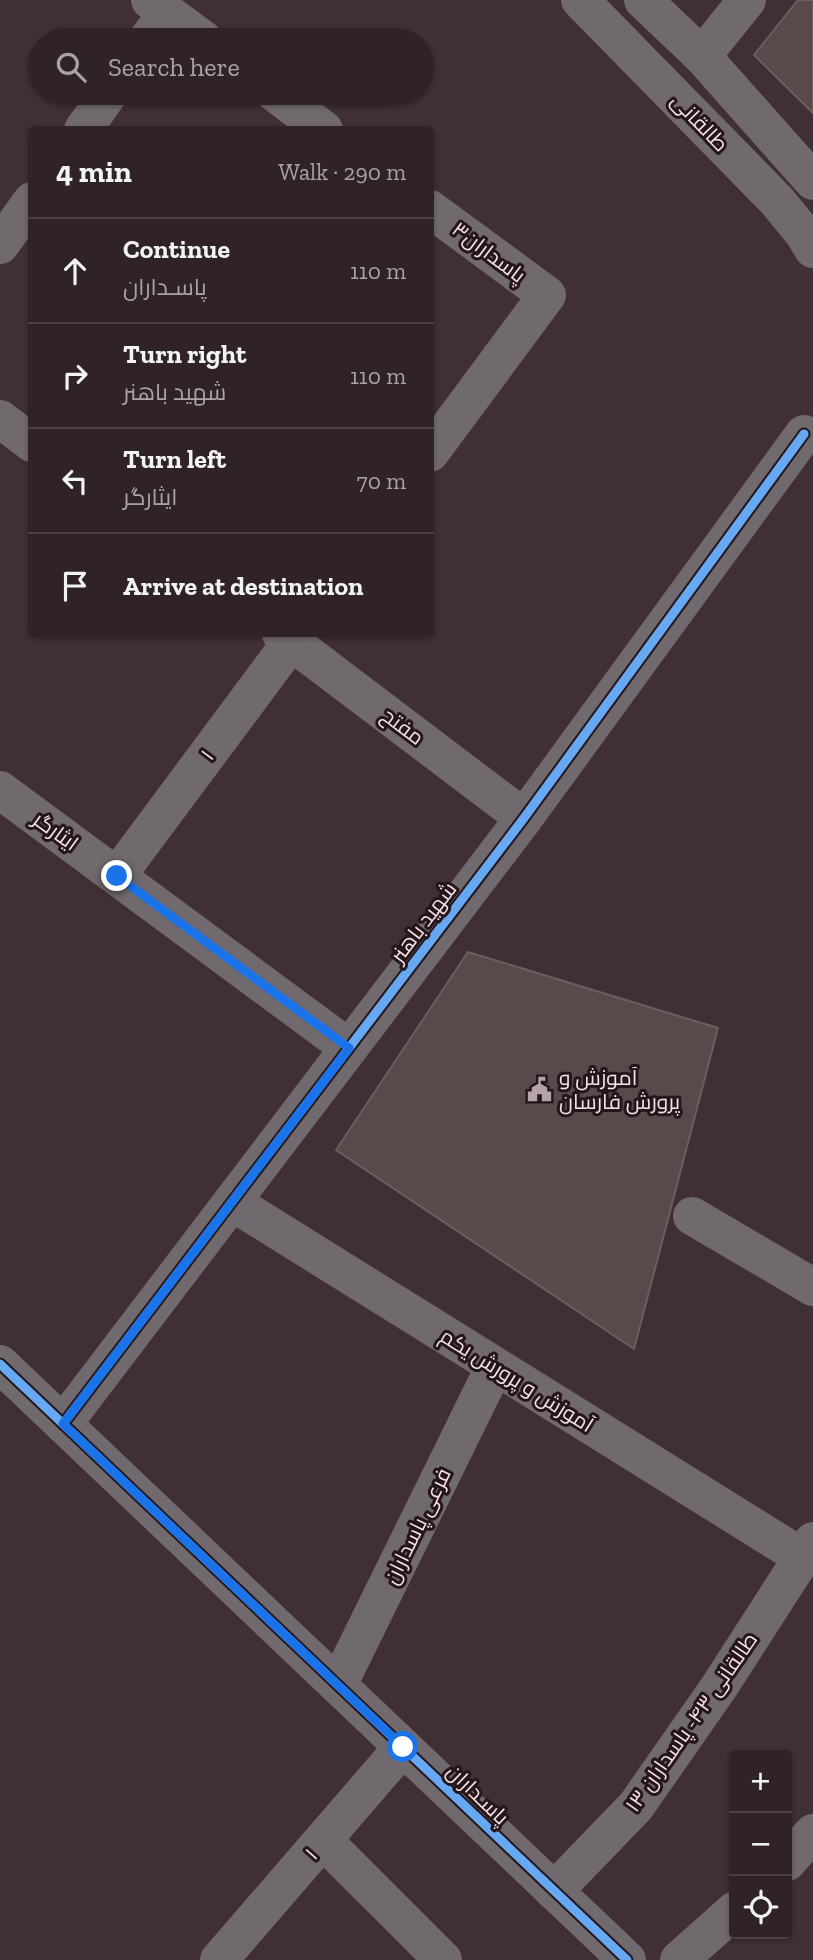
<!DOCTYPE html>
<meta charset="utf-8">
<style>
body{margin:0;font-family:"Zilla Slab",Cairo,serif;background:#382b30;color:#f1f3f6}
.controls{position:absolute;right:21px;bottom:21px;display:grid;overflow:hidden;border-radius:7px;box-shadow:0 2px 5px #0004}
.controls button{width:63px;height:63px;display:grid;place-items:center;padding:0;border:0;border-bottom:2px solid #4b4045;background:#302328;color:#f1f3f6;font:35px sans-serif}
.stop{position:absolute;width:21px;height:21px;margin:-16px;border:5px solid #1a73e8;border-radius:50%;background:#fff}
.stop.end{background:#1a73e8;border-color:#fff;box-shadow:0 2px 7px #0008}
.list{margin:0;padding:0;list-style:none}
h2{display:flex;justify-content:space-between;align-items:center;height:91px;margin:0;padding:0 28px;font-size:30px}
h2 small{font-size:23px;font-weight:400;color:#a8a4a8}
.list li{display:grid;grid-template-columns:46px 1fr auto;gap:21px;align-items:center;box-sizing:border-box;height:105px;padding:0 28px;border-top:2px solid #4b4045}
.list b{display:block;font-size:26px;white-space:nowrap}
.list p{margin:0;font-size:23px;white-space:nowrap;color:#a8a4a8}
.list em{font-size:23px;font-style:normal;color:#a8a4a8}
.icon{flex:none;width:38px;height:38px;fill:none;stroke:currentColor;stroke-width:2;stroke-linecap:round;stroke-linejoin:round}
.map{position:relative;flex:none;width:813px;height:1960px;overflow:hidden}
.search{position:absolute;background:#302328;box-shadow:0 2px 5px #0004;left:28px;top:28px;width:406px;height:77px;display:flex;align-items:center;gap:18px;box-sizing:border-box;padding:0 24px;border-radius:38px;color:#a8a4a8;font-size:26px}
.panel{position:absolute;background:#302328;box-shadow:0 2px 5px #0004;left:28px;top:126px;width:406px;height:511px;border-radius:7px}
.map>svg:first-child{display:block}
.building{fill:#59494a;stroke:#6d5d5f;stroke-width:2}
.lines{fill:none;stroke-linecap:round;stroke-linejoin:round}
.minor{stroke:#70696d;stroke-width:38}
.cycleway-casing{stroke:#24161b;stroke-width:13}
.cycleway{stroke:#66a8f1;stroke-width:9}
.route{stroke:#1a73e8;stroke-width:9}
.labels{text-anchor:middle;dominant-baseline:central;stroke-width:6;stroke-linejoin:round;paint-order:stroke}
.street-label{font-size:21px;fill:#f6e1e7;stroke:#24161b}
.poi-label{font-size:21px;fill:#f6e1e7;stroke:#24161b;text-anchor:start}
</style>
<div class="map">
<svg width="813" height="1960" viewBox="0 0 813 1960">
<rect width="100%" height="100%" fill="#402f35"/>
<!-- building -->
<g class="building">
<polygon points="798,0 813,0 813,113 754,55"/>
<polygon points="468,952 718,1028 634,1349 336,1150"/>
</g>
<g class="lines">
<!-- minor -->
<g class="minor">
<polyline points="150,0 204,40"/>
<polyline points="580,0 777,201 804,234 813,249"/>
<polyline points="643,0 702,56 813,181"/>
<polyline points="147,40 167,13"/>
<polyline points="702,56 747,0"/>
<polyline points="275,93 324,130"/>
<polyline points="83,130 109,93"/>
<polyline points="430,209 547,295 430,453"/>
<polyline points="0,245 32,201"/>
<polyline points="0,419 32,443"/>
<polyline points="281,634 524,818"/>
<polyline points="0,790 349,1048"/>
<polyline points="117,876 297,634"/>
<polyline points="232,1202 802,1557"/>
<polyline points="692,1216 813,1287"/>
<polyline points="0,1364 627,1960"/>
<polyline points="63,1424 524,818 804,434"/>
<polyline points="338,1685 495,1366"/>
<polyline points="323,1840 443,1960"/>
<polyline points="787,1862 813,1833"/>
<polyline points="554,1891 636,1806 719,1687 813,1541"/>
<polyline points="219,1960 403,1747"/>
<polyline points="679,1960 734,1911"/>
</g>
<defs>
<g id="cycleway">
<polyline points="0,1364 627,1960"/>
<polyline points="63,1424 524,818 804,434"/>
</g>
</defs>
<!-- cycleway casing -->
<use href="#cycleway" class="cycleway-casing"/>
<!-- cycleway -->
<use href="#cycleway" class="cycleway"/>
</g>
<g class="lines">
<!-- route -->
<polyline class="route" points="117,876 349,1048 63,1424 403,1747"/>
</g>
<!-- icons -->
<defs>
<symbol id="civic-bare" viewBox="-9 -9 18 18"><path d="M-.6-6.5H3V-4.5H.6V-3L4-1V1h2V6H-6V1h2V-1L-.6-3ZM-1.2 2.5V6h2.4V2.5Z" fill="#b6a3a9" stroke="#24161b" stroke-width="2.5" paint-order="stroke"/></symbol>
</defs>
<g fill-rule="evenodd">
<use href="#civic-bare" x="522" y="1072" width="35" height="35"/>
</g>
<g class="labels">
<!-- street labels -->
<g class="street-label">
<text transform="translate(700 122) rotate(46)">طالقانی</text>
<text transform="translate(489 252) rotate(37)">پاسداران۳</text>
<text transform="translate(403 726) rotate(37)">مفتح</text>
<text transform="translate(207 755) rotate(-53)">۱</text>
<text transform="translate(56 831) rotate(36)">ایثارگر</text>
<text transform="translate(423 922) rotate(-53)">شهید باهنر</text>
<text transform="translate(517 1380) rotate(32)">آموزش و پرورش یکم</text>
<text transform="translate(417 1526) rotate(-64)">فرعی پاسداران</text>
<text transform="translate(691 1722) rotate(-55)">طالقانی ۴۳- پاسداران ۱۳</text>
<text transform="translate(478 1794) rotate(44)">پاسـداران</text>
<text transform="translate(311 1854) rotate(-49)">۱</text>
</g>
<!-- poi labels -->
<g class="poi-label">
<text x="559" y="1077">آموزش و<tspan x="559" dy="24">پرورش فارسان</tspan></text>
</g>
</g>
</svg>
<div class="controls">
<button>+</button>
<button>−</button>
<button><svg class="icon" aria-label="locate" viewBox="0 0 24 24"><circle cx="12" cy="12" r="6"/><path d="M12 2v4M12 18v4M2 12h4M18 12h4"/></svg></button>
</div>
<div class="stop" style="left:403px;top:1747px"></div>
<div class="stop end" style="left:117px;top:876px"></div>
<div class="search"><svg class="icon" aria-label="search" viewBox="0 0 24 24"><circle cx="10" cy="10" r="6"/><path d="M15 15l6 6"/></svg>Search here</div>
<section class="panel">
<h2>4 min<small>Walk · 290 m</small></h2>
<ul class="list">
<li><svg class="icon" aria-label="ahead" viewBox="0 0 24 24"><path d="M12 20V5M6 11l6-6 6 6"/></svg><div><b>Continue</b><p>پاسـداران</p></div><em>110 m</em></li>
<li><svg class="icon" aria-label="right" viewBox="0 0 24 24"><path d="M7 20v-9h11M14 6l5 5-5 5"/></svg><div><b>Turn right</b><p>شهید باهنر</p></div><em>110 m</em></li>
<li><svg class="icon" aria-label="left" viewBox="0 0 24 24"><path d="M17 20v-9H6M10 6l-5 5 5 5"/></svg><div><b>Turn left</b><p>ایثارگر</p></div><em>70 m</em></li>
<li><svg class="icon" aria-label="arrive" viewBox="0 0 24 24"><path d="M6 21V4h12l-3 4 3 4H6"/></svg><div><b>Arrive at destination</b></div></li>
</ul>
</section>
</div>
